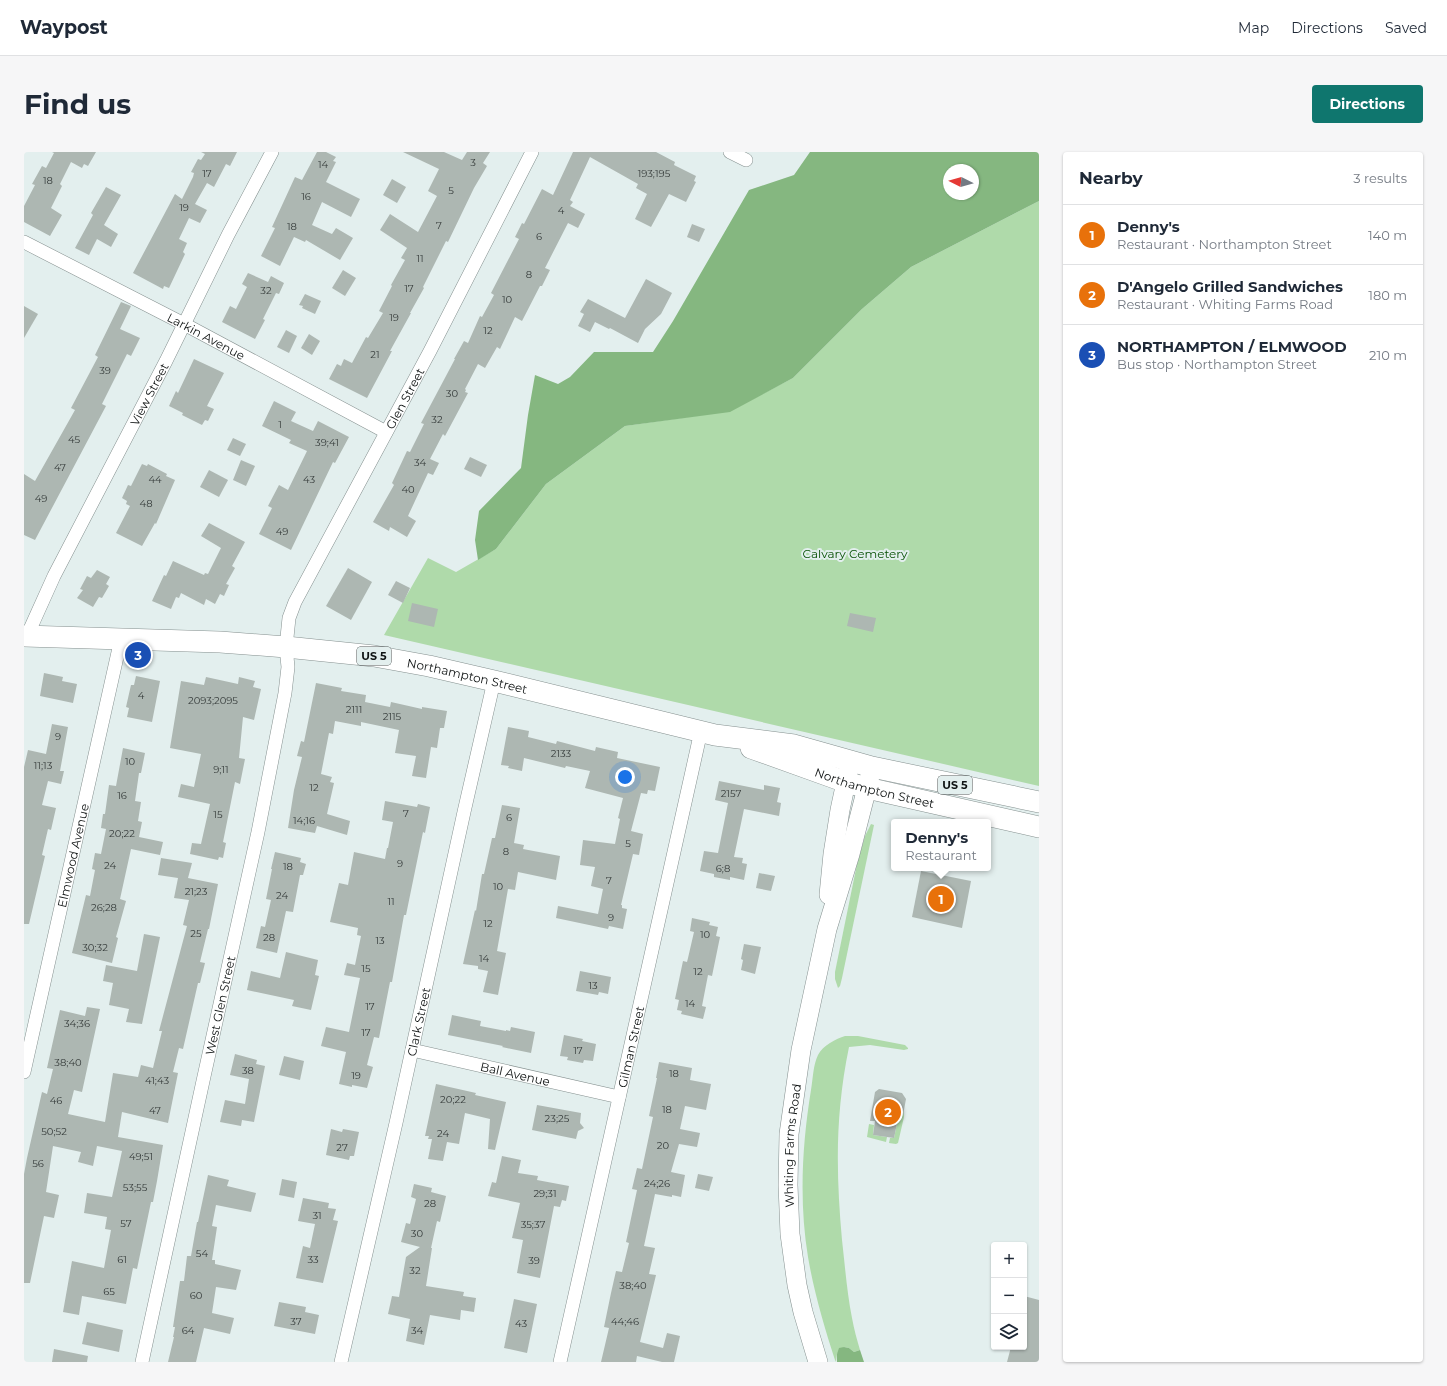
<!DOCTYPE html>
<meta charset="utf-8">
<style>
body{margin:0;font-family:Montserrat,sans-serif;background:#f6f6f7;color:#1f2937}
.controls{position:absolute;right:12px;bottom:12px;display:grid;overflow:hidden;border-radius:4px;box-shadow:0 1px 3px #0004}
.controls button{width:36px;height:36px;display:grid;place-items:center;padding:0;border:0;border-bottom:1px solid #e0e1e3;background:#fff;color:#1f2937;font:20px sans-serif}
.compass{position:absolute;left:919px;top:12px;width:36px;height:36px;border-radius:50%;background:#fff;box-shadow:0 1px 3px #0004;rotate:275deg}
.you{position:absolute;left:601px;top:625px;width:14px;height:14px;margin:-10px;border:3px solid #fff;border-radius:50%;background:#1a73e8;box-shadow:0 0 0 6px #1a73e833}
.badge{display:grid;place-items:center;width:26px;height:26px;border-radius:50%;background:#0f766e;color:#fff;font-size:13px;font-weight:700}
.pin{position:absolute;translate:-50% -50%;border:2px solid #fff;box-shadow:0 1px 4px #0006}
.popup{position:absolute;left:867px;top:667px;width:100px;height:52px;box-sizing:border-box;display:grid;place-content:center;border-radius:4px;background:#fff;filter:drop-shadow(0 1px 3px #0005);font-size:13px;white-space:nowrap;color:#747a83}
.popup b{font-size:15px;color:#1f2937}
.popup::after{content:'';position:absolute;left:50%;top:100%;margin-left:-8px;border:8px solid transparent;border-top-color:#fff}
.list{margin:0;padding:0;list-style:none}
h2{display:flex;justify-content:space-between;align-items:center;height:52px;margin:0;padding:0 16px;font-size:17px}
h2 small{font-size:13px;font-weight:400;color:#747a83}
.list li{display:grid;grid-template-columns:26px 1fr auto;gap:12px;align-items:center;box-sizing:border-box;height:60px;padding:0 16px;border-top:1px solid #e0e1e3}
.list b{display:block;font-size:15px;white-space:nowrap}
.list p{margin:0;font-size:13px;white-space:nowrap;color:#747a83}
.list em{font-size:13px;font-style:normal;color:#747a83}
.icon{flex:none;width:22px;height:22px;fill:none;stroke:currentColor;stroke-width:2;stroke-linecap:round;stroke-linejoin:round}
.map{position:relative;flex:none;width:1015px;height:1210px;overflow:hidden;border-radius:4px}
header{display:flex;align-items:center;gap:24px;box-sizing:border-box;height:56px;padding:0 20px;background:#fff;border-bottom:1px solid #e0e1e3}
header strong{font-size:19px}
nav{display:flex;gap:22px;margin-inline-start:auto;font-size:14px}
.intro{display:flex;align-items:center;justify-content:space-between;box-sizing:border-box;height:96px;padding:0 24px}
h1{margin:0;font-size:28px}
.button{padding:10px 18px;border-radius:4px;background:#0f766e;color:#fff;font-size:14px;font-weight:700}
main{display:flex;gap:24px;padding:0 24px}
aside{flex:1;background:#fff;border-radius:4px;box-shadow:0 1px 3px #0004}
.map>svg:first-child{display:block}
.green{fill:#afdaaa}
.forest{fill:#85b780;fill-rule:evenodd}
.building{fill:#adb7b2}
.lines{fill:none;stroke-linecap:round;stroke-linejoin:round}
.minor-casing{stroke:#85908f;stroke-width:14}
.secondary-casing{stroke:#85908f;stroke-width:20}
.primary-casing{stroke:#85908f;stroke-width:22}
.minor{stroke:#fff;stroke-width:13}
.secondary{stroke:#fff;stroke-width:19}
.primary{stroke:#fff;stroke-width:21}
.labels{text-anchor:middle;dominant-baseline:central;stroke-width:4;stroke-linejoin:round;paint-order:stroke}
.number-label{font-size:10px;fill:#363c3b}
.shield{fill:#e3efee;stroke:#4f5555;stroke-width:1}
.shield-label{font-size:11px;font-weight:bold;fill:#0f1313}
.street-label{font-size:12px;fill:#0f1313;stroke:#e3efee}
.park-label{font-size:12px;fill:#075104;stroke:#e3efee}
</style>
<header>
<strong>Waypost</strong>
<nav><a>Map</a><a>Directions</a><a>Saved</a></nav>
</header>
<div class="intro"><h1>Find us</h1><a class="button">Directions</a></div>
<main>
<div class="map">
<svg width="1015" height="1210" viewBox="0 0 1015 1210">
<rect width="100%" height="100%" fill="#e3efee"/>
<!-- green -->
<g class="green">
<polygon points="1015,49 1015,634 360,483 404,406 432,420 472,397 522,332 601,274 706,259 769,226 838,157 887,115"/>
<polygon points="847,672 850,673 818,826 816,834 814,836 811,827 811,820 833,712 841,684"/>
<path d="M821,884h13l47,9 3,3v1l-4,1 -34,-5 -21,2c-14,68 -13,125 -7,193 3,26 5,53 10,78 2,11 5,22 8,32l-6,2 -5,-4 -5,-1 -7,7 -1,8 -1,-2c-11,-34 -21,-68 -27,-103 -9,-54 -6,-112 3,-167 2,-11 2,-25 7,-35 5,-10 18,-16 27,-19z"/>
<polygon points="880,958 880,965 874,991 872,992 865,991 866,986 870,986 875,962 879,963"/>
<polygon points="845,972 850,973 849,983 863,985 862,990 843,985"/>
</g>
<!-- forest -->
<g class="forest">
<path d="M786,0h229v49l-128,66 -49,42 -69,69 -63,34 -105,14 -79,58 -50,65 -18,11 -3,-20 4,-29 42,-43 7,-53 7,-40 23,9 12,-7 24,-25h59l20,-31 76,-131 45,-15zM925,18h24v24h-24z"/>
<polygon points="820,1195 825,1196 830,1200 836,1198 840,1210 813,1210 813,1202 815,1196"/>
</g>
<!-- building -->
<g class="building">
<polygon points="28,0 72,0 64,14 60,12 58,16 47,10 36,32 38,34 27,56 38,63 26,84 0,70 0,54 11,33 8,32 18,14 22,16 30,1"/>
<polygon points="177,0 213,0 206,14 202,12 190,35 183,31 171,52 183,58 176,71 165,66 155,87 163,91 159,100 161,102 145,136 140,134 139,137 109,121 151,42 158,47 169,25 170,21 167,20 174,7 177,8 181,2"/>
<polygon points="293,0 302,0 312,5 309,9 312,10 302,30 336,47 327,65 298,50 288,73 308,82 312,76 329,86 316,108 282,88 281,90 270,85 256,114 237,104 251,76 248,75 271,25 278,28"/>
<polygon points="379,0 420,0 438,8 443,0 466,0 459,11 463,14 450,36 424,90 422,89 399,135 400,136 386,161 387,161 366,199 368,199 343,246 305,227 313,212 317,214 320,207 328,211 342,185 344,186 359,161 355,159 368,134 367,133 381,108 377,106 383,96 356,78 366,62 394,80 413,44 404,39 415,17"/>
<polygon points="549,0 632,0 651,10 650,13 672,24 670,29 672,30 662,50 645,42 627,75 611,67 623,42 612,36 614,32 566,5 546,48 549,50 546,54 561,62 554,76 544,71 521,116 526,118 518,134 516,134 498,169 491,165 476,197 473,195 461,216 454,212 441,237 442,238 441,240 444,241 421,284 419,282 406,307 415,311 409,323 404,321 384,364 392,369 383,385 366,375 365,379 349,370 370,333 368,331 383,299 386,300 400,272 397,271 431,207 430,207 440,189 444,191 456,164 458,165 470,143 467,141 495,87 491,85 498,71 500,72 518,37 529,43"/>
<polygon points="368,27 382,35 373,51 359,43"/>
<polygon points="82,35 97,43 80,73 94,82 87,95 73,87 65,103 51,96 69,63 67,61"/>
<polygon points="668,72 681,77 675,90 663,85"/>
<polygon points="319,118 332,126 321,144 308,136"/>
<polygon points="224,121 244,130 247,124 260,131 255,142 252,141 239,167 241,168 231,187 198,170 206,154 212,157 223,135 218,132"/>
<polygon points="622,127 648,141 637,162 621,177 614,191 586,176 585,177 571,170 566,180 554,174 560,162 556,160 564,147 601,166"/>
<polygon points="281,142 297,149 291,162 278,156 279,154 275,153"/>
<polygon points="97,150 107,154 96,177 116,186 107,204 103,202 78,252 82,254 11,388 0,383 0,322 11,329 51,258 47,256 74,205 71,203"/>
<polygon points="0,154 14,162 0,186"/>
<polygon points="262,178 273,184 265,201 253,195"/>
<polygon points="285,182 296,189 288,203 277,196"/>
<polygon points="170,207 200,221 183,254 190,257 184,269 181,268 178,273 158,263 159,261 145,254 152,239 154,241"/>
<polygon points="250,249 272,260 267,269 289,279 294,269 325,285 311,311 309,310 267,398 235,382 248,356 244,354 255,333 264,338 283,299 265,291 267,288 238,274"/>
<polygon points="209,286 222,292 216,304 203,298"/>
<polygon points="446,305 463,313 457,325 440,317"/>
<polygon points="217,308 231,314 222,334 209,328"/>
<polygon points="118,312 123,314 124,312 143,322 142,324 151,328 132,372 131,371 118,394 92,381 106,354 102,352 103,349 98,346 104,333 107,334"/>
<polygon points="185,318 204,328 195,345 176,335"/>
<polygon points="185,371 221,390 208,414 211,416 202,432 205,433 200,444 196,442 191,452 182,447 180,453 157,441 155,446 152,445 147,457 128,449 140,423 142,424 149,409 180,423 181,421 184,422 197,396 177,384"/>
<polygon points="324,416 348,430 327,468 302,454"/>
<polygon points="73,418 86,425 82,432 85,434 78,446 75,445 69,455 53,446 59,438 56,437 63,424 67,426"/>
<polygon points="372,429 386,436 379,451 364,443"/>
<polygon points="388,451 414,457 410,475 384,469"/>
<polygon points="826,461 852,466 849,480 823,474"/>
<polygon points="20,521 39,525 38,529 53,532 49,551 16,544"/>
<polygon points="112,524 136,529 128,570 103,565 105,556 102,555 107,533 110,533"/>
<polygon points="182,525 214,532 215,525 231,529 229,535 237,537 230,568 219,565 215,606 221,607 216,632 211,630 199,690 202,691 199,706 195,705 194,708 166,702 168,691 177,692 186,652 154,645 157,632 170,635 177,602 146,596 157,529 180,533"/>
<polygon points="292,531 318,536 317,539 342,543 341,550 366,555 367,550 398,557 398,555 423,559 420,576 416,576 413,596 407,595 402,626 388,624 392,604 371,601 375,578 337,570 337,574 311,569 309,582 305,581 297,622 308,625 306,630 310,631 303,662 326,669 323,683 293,674 291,681 264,676 270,638 278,605 273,604 277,589 280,590"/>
<polygon points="28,572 44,575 36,619 40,619 37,632 24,629 18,653 32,656 27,678 24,677 18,703 21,704 5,772 0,772 0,615 4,598 22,602"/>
<polygon points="484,575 505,579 504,585 532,592 533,589 571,599 572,595 594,600 593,606 636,615 631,639 624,638 623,642 617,641 607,679 619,682 615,703 609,702 597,753 598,753 598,756 603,757 599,777 585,774 584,777 532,766 534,754 574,762 579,737 567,734 571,715 556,713 559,688 591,692 596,667 594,666 599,646 561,636 566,619 542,614 541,616 500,606 498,619 484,616 485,614 477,613"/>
<polygon points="99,596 121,601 117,621 115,621 111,649 117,650 114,669 118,670 115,685 139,690 136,703 107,697 96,747 102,749 92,785 94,786 88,811 48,801 62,743 66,744 71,718 68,717 71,701 77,702 82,677 77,676 79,662 81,662 85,633 92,634"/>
<polygon points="695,629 740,638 740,633 756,636 753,650 757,651 755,664 720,657 710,705 719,706 718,711 723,712 720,728 706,725 706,728 690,725 690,722 676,719 680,699 694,701 704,651 691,648"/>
<polygon points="361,649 393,655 394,652 406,655 401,681 399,680 382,763 380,763 368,830 366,830 355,886 350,885 343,913 349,915 343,936 328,933 328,935 315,932 322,900 297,894 302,875 325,880 336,826 320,823 323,811 331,813 337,784 333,783 334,776 306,770 315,731 324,733 330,700 361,707 363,696 364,696 369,670 358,668"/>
<polygon points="478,653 496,656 490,691 500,693 499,697 536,704 532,728 494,720 491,738 484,737 473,799 482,801 474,843 459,840 464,819 454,817 454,814 439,812 451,758 452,759 458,722 460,722 468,686 471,686"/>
<polygon points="251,700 277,706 276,710 282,712 279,723 276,723 269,760 262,759 253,801 232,796 237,774 241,775 247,748 242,747 248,717 247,717"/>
<polygon points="137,706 168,711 164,726 194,732 185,777 184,777 176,810 181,811 176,831 174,831 159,897 155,896 149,920 154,921 144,971 98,960 94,985 139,993 133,1029 129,1050 127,1050 113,1117 109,1116 102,1152 58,1144 55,1163 39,1160 48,1109 80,1116 87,1078 81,1077 83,1065 60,1061 63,1041 88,1045 98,999 73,994 69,1014 54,1010 57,1000 29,994 22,1040 35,1043 30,1066 20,1064 6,1131 0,1131 0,1022 3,1006 18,940 23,942 29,917 23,916 36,858 61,864 63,855 76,857 58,940 50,938 44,962 81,970 89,921 114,925 117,913 129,916 138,879 135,879 163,774 159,773 165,748 150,746 154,726 134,723"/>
<polygon points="897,719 947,729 938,776 888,765"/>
<polygon points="735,721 751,724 747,739 732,736"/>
<polygon points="668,766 686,770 685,773 694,775 692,784 696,785 688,824 684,823 678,854 682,855 679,867 657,862 658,859 653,858 655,848 651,847 659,809 663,810 664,806 670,780 666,779"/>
<polygon points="120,782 136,785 118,872 102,870 105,857 85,853 89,831 79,829 82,813 113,819"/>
<polygon points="720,792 737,795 731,822 717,818 719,808 717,807"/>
<polygon points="262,800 294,808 291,823 295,824 287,858 268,854 270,848 223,838 227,819 256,826"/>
<polygon points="556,819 587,825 584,842 575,840 574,843 552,839"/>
<polygon points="428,863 457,869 456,874 482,879 482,878 486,879 487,875 511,880 507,901 478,895 479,894 424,883"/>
<polygon points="540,883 559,887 558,889 572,892 569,909 560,908 559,911 543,908 544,905 536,904"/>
<polygon points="211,902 233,908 232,912 241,914 230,970 218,968 217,974 196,970 201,948 221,952 225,927 206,923"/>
<polygon points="260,904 280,909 276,928 255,923"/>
<polygon points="635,910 668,916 666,928 687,932 682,958 661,954 656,977 676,981 673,995 655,992 647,1020 661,1023 657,1045 648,1043 648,1045 631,1042 620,1094 631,1096 625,1122 632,1123 616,1190 639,1196 643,1181 656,1184 650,1210 638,1210 613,1204 612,1210 577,1210 585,1176 580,1175 587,1141 592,1119 598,1120 605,1091 602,1090 613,1038 608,1037 613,1016 618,1017 629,965 625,964 633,926 632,926"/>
<polygon points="412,932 452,941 451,943 482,950 471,998 464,997 466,967 441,961 435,992 423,990 419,1009 404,1007 408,987 404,987 405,984 401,984"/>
<polygon points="855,937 878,941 882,947 879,963 875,962 870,986 849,983 851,969 846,969 851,940"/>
<polygon points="513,953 557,961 556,971 560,976 554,979 552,987 508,978"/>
<polygon points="307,977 318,980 319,977 335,980 330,1004 326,1004 325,1008 302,1003"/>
<polygon points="478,1004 497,1008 494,1021 514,1024 513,1028 545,1034 542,1049 538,1048 536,1055 530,1054 516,1126 493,1121 499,1088 488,1086 496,1051 464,1044 468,1030 472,1031"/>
<polygon points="674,1022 689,1025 685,1039 671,1036"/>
<polygon points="184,1023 205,1028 203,1034 232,1041 227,1060 192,1053 188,1074 193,1075 188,1108 191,1108 191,1112 217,1118 212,1138 192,1135 188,1161 210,1166 206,1182 180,1176 172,1210 144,1210 150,1185 149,1185 151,1175 149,1175 156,1129 160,1129 163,1104 167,1104 173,1070 174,1070"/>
<polygon points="258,1027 273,1030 270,1046 255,1043"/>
<polygon points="390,1032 408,1036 407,1040 422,1044 416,1070 413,1069 407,1096 408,1096 402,1134 440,1140 439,1144 452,1146 450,1160 437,1158 436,1168 406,1163 400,1193 382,1189 386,1167 364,1162 368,1144 375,1145 382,1105 396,1095 377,1090 382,1071 386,1072 392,1047 387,1045"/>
<polygon points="279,1046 305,1051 304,1056 312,1057 309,1068 314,1069 299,1131 272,1126 279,1094 286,1096 291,1072 274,1069"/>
<polygon points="1000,1144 1015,1148 1015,1210 983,1210 987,1195 1000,1195"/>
<polygon points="490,1147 513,1152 503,1201 480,1196"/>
<polygon points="255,1150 282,1155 281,1160 295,1163 291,1182 250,1174"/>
<polygon points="63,1170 99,1178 95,1200 58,1192"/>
<polygon points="30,1197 64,1204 63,1210 28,1210"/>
</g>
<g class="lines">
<defs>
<g id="minor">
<polyline points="706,0 722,8"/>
<path id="s1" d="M0,90l160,82 202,108"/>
<path id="s2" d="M3,484l27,-60 112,-215 62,-126 44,-83"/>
<path id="s3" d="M388,898l207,47"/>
<path id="s4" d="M0,920l97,-433"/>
<path id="s5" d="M118,1210l61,-281 55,-249 27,-139 3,-26 -2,-20 3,-29 6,-16 135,-251 102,-199"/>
<path id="s6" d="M317,1210l55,-239 68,-311 30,-131"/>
<path id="s7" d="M536,1210l141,-631"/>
</g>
<g id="secondary">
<polyline points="805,743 809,702 816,658 825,616"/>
<path id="s8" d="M794,1210l-15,-50 -6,-27 -7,-51 -2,-49 1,-51 12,-84 26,-121 23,-75 21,-82"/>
</g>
<g id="primary">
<path id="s9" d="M0,484l196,6 66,5 88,9 55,10 65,15 221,54 79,10 78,22 167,35"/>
<path id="s10" d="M727,596l95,34 21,6 172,39"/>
</g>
</defs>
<!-- minor casing -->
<use href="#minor" class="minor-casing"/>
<!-- secondary casing -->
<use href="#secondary" class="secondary-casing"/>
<!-- primary casing -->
<use href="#primary" class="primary-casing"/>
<!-- minor -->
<use href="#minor" class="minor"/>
<!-- secondary -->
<use href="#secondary" class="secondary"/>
<!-- primary -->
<use href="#primary" class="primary"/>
</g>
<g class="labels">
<!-- number labels -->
<g class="number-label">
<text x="449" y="10">3</text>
<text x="299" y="12">14</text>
<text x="183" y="21">17</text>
<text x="630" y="21">193;195</text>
<text x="24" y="28">18</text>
<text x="427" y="38">5</text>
<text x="282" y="44">16</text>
<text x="160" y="55">19</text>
<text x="537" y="58">4</text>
<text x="415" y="73">7</text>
<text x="268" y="74">18</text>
<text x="515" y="84">6</text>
<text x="396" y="106">11</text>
<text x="505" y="122">8</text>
<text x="385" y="136">17</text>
<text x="242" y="138">32</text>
<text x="483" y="147">10</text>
<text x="370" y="165">19</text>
<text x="464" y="178">12</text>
<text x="351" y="202">21</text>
<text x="81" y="218">39</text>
<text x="428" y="241">30</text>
<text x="413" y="267">32</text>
<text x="256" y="272">1</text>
<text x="50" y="287">45</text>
<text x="303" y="290">39;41</text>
<text x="396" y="310">34</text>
<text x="36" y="315">47</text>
<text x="131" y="327">44</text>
<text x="285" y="327">43</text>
<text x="384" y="337">40</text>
<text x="17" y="346">49</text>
<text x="122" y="351">48</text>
<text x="258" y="379">49</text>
<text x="117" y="543">4</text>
<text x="189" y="548">2093;2095</text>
<text x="330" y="557">2111</text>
<text x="368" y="564">2115</text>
<text x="34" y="584">9</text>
<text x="537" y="601">2133</text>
<text x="106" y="609">10</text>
<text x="19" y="613">11;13</text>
<text x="197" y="617">9;11</text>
<text x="290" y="635">12</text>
<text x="707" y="641">2157</text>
<text x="98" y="643">16</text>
<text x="382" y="661">7</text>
<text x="194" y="662">15</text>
<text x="485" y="665">6</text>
<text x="280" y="668">14;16</text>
<text x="98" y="681">20;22</text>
<text x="604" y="691">5</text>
<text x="482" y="699">8</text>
<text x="376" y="711">9</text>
<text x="86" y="713">24</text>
<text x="264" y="714">18</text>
<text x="699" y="716">6;8</text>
<text x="585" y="728">7</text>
<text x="474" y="734">10</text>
<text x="172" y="739">21;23</text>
<text x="258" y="743">24</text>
<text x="367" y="749">11</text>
<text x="80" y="755">26;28</text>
<text x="587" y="765">9</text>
<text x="464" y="771">12</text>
<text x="172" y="781">25</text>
<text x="681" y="782">10</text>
<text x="245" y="785">28</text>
<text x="356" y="788">13</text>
<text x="71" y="795">30;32</text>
<text x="460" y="806">14</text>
<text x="342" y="816">15</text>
<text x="674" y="819">12</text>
<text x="569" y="833">13</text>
<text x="666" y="851">14</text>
<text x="346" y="854">17</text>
<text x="53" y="871">34;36</text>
<text x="342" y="880">17</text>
<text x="554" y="898">17</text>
<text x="44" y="910">38;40</text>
<text x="224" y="918">38</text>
<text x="650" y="921">18</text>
<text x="332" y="923">19</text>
<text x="133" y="928">41;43</text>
<text x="429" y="947">20;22</text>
<text x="32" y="948">46</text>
<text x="643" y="957">18</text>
<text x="131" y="958">47</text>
<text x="533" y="966">23;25</text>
<text x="30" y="979">50;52</text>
<text x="419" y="981">24</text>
<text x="639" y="993">20</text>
<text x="318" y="995">27</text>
<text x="117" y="1004">49;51</text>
<text x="14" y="1011">56</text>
<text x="633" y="1031">24;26</text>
<text x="111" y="1035">53;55</text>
<text x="521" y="1041">29;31</text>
<text x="406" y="1051">28</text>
<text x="293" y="1063">31</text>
<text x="102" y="1071">57</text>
<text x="509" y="1072">35;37</text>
<text x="393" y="1081">30</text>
<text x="178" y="1101">54</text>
<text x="98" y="1107">61</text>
<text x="289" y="1107">33</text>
<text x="510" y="1108">39</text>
<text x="391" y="1118">32</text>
<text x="609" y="1133">38;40</text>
<text x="85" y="1139">65</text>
<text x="172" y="1143">60</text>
<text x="272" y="1169">37</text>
<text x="601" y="1169">44;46</text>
<text x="497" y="1171">43</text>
<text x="164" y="1178">64</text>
<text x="393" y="1178">34</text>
</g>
<!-- shield labels -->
<g class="shield">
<rect x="333" y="495" width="34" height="18" rx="3"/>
<rect x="914" y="624" width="34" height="18" rx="3"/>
</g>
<g class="shield-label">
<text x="350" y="504">US 5</text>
<text x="931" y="633">US 5</text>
</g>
<!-- street labels -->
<g class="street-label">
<text stroke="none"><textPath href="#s1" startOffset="205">Larkin Avenue</textPath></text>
<text stroke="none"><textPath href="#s2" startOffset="271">View Street</textPath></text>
<text stroke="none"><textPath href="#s5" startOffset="1008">Glen Street</textPath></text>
<text stroke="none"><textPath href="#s9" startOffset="446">Northampton Street</textPath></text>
<text stroke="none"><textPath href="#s10" startOffset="130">Northampton Street</textPath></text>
<text stroke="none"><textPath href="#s4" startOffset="222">Elmwood Avenue</textPath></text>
<text stroke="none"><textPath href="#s5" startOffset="365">West Glen Street</textPath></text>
<text stroke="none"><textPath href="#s6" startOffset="349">Clark Street</textPath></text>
<text stroke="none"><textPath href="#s7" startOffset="323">Gilman Street</textPath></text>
<text stroke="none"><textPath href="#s3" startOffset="106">Ball Avenue</textPath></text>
<text stroke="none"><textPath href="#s8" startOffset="220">Whiting Farms Road</textPath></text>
</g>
<!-- park labels -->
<g class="park-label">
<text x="831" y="401">Calvary Cemetery</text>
</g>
</g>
</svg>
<div class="controls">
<button>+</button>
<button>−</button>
<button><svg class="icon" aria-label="layers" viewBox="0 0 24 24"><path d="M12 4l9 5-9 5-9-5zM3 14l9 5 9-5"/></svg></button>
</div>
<svg class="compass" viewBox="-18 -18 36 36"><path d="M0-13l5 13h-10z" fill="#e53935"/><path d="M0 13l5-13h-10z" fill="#747a83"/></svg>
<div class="you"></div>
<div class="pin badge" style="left:917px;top:747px;background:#e8710a">1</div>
<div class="popup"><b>Denny's</b>Restaurant</div>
<div class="pin badge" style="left:864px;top:960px;background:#e8710a">2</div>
<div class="pin badge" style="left:114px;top:503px;background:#1a4fb4">3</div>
</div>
<aside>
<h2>Nearby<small>3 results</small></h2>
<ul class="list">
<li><span class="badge" style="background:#e8710a">1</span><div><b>Denny's</b><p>Restaurant · Northampton Street</p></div><em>140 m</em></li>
<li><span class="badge" style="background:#e8710a">2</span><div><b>D'Angelo Grilled Sandwiches</b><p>Restaurant · Whiting Farms Road</p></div><em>180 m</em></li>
<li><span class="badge" style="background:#1a4fb4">3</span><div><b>NORTHAMPTON / ELMWOOD</b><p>Bus stop · Northampton Street</p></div><em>210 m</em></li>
</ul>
</aside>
</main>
